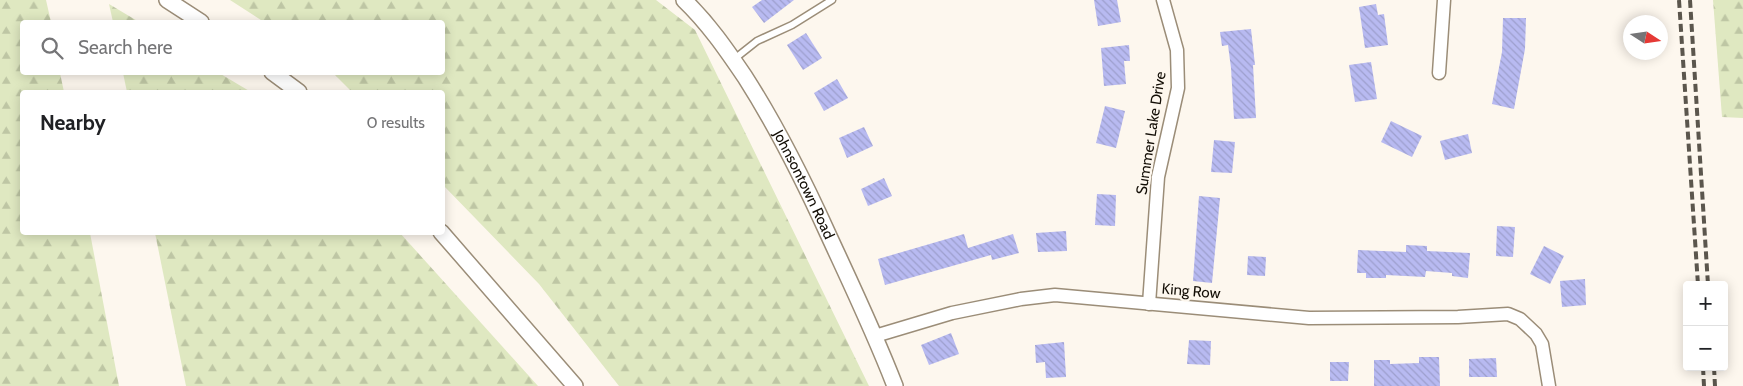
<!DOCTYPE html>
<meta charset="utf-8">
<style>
body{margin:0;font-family:Cabin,sans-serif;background:#f6f6f6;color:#202124}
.controls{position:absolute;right:15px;bottom:15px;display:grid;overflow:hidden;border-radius:5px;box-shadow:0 2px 12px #0003}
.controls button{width:45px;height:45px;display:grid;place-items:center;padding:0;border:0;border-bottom:1px solid #e0e0e0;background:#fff;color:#202124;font:25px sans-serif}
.compass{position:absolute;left:1623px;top:15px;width:45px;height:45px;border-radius:50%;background:#fff;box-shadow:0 2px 12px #0003;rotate:102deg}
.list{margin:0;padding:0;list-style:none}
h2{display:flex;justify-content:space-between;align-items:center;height:65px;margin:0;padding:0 20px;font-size:21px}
h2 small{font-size:16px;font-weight:400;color:#757577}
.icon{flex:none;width:28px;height:28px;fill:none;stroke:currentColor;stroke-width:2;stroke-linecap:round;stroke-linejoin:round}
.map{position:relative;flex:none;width:1743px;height:386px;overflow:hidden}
.search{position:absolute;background:#fff;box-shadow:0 2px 12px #0003;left:20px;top:20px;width:425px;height:55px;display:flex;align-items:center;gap:12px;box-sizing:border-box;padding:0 18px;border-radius:5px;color:#757577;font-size:19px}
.panel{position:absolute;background:#fff;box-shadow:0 2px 12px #0003;left:20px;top:90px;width:425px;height:145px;border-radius:5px}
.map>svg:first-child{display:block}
.forest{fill:url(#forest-firs)}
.building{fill:url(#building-back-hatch)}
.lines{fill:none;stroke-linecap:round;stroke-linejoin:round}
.service-casing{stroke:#9b8d78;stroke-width:9}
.minor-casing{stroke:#9b8d78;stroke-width:15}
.tertiary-casing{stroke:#9b8d78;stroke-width:18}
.service{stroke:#fff;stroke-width:6}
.minor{stroke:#fff;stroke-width:12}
.tertiary{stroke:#fff;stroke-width:15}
.rail{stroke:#5b564d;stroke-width:4;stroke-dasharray:8 4;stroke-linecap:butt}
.labels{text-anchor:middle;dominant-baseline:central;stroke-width:4.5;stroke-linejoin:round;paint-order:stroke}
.street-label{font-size:15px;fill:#130e06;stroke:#fdf7ee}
</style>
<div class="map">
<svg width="1743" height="386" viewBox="0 0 1743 386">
<defs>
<pattern id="forest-firs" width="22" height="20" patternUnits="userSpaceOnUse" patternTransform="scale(1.25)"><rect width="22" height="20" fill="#dfe8c1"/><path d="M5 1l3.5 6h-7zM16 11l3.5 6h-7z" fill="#bec6a4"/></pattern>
<pattern id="building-back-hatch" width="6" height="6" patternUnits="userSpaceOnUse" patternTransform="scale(1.25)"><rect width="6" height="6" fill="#b8baf1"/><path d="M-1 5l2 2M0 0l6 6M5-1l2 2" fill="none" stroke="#9d9fcd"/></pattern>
</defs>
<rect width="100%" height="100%" fill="#fdf7ee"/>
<!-- forest -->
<g class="forest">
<polygon points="0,0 46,0 51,22 22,22 22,72 60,73 64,92 22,92 22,232 90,233 119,386 0,386"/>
<polygon points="230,0 656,0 695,30 869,386 619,386 539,284 443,185 442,92 352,92 333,73 442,72 442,22 264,22"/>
<polygon points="1713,0 1743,0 1743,118 1722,117"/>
<polygon points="109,4 139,22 113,22"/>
<polygon points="123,73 219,73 251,92 127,92"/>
<polygon points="155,233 400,233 538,386 186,386"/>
</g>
<!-- building -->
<g class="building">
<polygon points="762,0 794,0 764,23 752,7"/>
<polygon points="1094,0 1117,0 1121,22 1098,26"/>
<polygon points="1376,4 1378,15 1384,14 1388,45 1365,48 1359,7"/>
<polygon points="1503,18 1526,18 1525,49 1514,109 1492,104 1502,52"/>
<polygon points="1251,29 1255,65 1253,65 1256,118 1234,119 1231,68 1228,45 1222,46 1220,32"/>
<polygon points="806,33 822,58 803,70 787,45"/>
<polygon points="1129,45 1130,61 1124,61 1126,84 1104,86 1101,48"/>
<polygon points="1371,62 1377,99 1355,102 1349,65"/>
<polygon points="837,79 848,98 824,111 814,93"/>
<polygon points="1105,106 1125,111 1116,148 1096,143"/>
<polygon points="1391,121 1422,136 1412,157 1381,142"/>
<polygon points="864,127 873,146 847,158 839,138"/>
<polygon points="1468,134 1472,153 1445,160 1440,141"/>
<polygon points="1214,140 1235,142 1232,173 1211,172"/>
<polygon points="884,178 892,196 868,206 861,189"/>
<polygon points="1097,194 1116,195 1115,226 1095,225"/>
<polygon points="1199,196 1220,198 1212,283 1193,281"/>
<polygon points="1497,226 1515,227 1513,257 1496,256"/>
<polygon points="1066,231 1067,251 1038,252 1036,233"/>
<polygon points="964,234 968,248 1013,234 1019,253 992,260 991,255 885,285 878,259"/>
<polygon points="1406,245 1427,246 1427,251 1470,253 1468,278 1452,276 1452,273 1426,271 1425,277 1386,275 1386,278 1366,278 1366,273 1357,273 1358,250 1406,252"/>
<polygon points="1544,246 1564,256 1550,284 1530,274"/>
<polygon points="1248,256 1266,257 1265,276 1247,275"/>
<polygon points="1585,279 1586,305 1562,307 1560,281"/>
<polygon points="951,333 959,354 929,365 921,345"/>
<polygon points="1189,340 1211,341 1210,365 1187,364"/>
<polygon points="1064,342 1066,377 1046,378 1045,362 1036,363 1035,345"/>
<polygon points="1419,357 1439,357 1440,386 1374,386 1374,360 1390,360 1390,364 1419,363"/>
<polygon points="1496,358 1497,377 1469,377 1469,359"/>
<polygon points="1330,362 1349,362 1348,381 1330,381"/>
</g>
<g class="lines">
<defs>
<polyline id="service" points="733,60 757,41 792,25 832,0"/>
<g id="minor">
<polyline points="1439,73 1444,0"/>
<polyline points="1149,304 1158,177 1178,88 1177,50 1163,0"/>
<polyline points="875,336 952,313 1021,299 1055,295 1309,318 1458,317 1508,314 1520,319 1536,334 1542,344 1549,386"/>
</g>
<g id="tertiary">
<polyline points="167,0 201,22"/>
<path id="s1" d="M684,0c24,23 42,49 61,77 32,50 58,102 83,157 23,50 47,100 67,152"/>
<polyline points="272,72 299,92"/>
<polyline points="441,232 575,386"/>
</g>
</defs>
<!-- service casing -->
<use href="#service" class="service-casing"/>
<!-- minor casing -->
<use href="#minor" class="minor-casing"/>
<!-- tertiary casing -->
<use href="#tertiary" class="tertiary-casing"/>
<!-- service -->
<use href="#service" class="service"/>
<!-- minor -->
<use href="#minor" class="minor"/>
<!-- tertiary -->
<use href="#tertiary" class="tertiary"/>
<!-- rail -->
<g class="rail">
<polyline points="1679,0 1698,285"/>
<polyline points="1690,0 1708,285"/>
<polyline points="1703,367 1704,386"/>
<polyline points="1714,367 1715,386"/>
</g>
</g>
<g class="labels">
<!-- street labels -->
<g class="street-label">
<text transform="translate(1151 133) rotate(-81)">Summer Lake Drive</text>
<text stroke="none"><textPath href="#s1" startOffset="221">Johnsontown Road</textPath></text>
<text transform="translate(1191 291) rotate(5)">King Row</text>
</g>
</g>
</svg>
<div class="controls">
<button>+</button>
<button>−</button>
</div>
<svg class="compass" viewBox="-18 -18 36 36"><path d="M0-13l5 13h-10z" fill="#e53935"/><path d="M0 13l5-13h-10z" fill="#757577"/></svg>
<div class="search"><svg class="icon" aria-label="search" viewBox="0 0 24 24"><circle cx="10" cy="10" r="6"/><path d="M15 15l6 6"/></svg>Search here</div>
<section class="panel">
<h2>Nearby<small>0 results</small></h2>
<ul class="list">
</ul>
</section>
</div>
